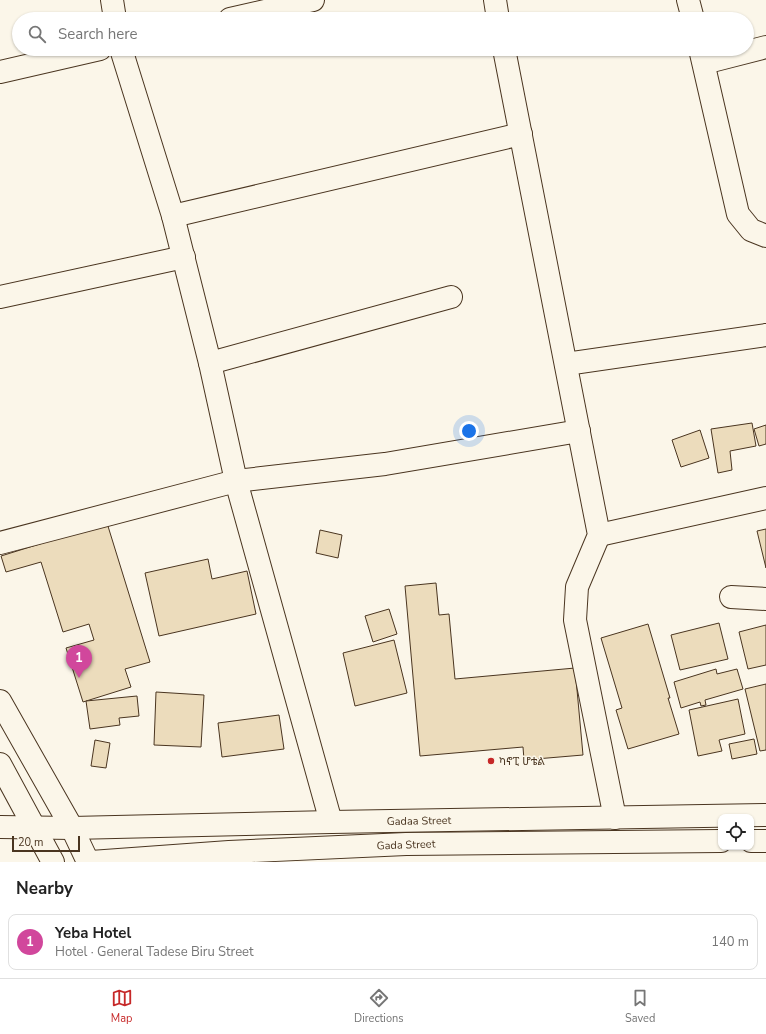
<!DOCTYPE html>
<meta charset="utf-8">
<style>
body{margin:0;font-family:"Nunito Sans","Noto Sans Ethiopic",sans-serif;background:#f2f2f2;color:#222}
.controls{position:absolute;right:12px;bottom:12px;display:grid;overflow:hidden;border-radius:8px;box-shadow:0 1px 3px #0004}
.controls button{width:36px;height:36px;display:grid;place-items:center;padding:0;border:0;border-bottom:1px solid #e0e0e0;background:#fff;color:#222;font:20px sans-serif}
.scale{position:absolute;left:12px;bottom:10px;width:68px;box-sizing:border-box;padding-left:4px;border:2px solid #4a3520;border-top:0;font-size:11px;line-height:14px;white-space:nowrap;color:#4a3520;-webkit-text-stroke:3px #fbf6e9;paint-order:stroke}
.you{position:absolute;left:469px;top:431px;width:14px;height:14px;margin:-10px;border:3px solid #fff;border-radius:50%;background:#1a73e8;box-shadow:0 0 0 6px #1a73e833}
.badge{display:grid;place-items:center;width:26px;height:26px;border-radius:50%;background:#c62828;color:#fff;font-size:13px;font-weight:700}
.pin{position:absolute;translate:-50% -33px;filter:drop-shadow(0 1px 2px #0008)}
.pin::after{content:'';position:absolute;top:21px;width:14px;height:12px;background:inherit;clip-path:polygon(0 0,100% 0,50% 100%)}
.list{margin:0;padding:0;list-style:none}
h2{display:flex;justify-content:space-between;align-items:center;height:52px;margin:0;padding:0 16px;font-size:17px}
h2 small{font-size:13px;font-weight:400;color:#767676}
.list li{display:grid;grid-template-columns:26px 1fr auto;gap:12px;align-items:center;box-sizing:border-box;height:56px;margin:0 8px 8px;padding:0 8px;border:1px solid #e0e0e0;border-radius:8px}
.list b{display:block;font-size:15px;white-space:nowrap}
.list p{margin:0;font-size:13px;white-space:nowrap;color:#767676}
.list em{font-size:13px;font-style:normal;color:#767676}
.icon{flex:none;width:22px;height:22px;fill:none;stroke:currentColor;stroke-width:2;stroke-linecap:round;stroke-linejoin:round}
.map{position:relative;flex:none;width:766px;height:862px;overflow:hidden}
.search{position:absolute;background:#fff;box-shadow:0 1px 3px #0004;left:12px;right:12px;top:12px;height:44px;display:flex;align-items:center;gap:10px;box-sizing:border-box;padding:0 14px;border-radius:22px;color:#767676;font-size:15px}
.sheet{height:116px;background:#fff}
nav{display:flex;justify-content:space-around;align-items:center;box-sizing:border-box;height:56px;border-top:1px solid #e0e0e0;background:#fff;font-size:11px;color:#767676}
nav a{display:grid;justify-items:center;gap:2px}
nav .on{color:#c62828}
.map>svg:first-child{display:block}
.building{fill:#ecdcbc;stroke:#4a3520}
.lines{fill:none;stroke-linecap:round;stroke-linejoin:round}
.minor-casing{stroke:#4a3520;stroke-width:24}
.major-casing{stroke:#4a3520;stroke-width:24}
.minor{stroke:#fbf6e9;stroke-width:22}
.major{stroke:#fbf6e9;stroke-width:22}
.poi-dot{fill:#c62828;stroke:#fbf6e9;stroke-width:1.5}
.labels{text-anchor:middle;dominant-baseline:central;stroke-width:3;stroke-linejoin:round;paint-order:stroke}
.poi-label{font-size:11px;fill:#4a3520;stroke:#fbf6e9;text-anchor:start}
.street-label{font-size:11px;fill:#4a3520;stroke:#fbf6e9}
</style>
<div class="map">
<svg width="766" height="862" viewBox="0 0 766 862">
<rect width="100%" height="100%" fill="#fbf6e9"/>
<!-- building -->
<g class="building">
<polygon points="752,423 756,446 730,451 732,470 718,473 711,429"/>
<polygon points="766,425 766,444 759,446 754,429"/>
<polygon points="700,430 709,458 681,467 672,440"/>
<polygon points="107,523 150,662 125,669 131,687 83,702 66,648 94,640 89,624 63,632 41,562 6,572 1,556"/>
<polygon points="766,529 766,568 757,531"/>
<polygon points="320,530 342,535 338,558 316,553"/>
<polygon points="208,559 212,579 247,571 256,614 159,636 145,573"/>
<polygon points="436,583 439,615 449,614 455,679 575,668 583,755 524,760 523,747 420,756 405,586"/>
<polygon points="389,609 397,634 373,642 365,616"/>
<polygon points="719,623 728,659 680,670 671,635"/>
<polygon points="648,624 670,698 668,698 679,734 628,749 616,710 622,708 601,638"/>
<polygon points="766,625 766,665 748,669 739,632"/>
<polygon points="394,640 407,693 355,706 343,653"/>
<polygon points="716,669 717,674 737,669 743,689 705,700 706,705 701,706 700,702 681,708 674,682"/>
<polygon points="766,684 766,750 760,751 745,689"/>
<polygon points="156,692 204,695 201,747 154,745"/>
<polygon points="137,696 139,716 119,718 120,725 90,729 86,701"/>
<polygon points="738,699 745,734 719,740 722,751 698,756 689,710"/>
<polygon points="279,715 284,749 222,757 218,723"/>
<polygon points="754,739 757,754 732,759 729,744"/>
<polygon points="95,740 110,743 106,768 91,766"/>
</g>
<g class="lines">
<defs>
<g id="minor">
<polyline points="112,0 115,19"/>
<polyline points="495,0 498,19"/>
<polyline points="688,0 693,19"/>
<polyline points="230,19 313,0"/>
<polyline points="121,49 173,216 210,363 236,481 331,822"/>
<polyline points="504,49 599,535 577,587 575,620 615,818"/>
<polyline points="700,49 738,214 751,230 766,236"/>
<polyline points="704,63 766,47"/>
<polyline points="0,72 100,49"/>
<polyline points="173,216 521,134"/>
<polyline points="0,297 184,257"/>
<polyline points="210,363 451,297"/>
<polyline points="566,364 766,335"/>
<polyline points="599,535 766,498"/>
<polyline points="0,543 236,481 385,464 579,431"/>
<polyline points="731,597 766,599"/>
</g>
<g id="major">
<polyline points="0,701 72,828 88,862"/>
<polyline points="0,764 53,862"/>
<polyline points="0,827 72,828 331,822 766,815"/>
<polyline points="751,841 766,841"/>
<polyline points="91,862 229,852 406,844 721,841"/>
</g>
</defs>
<!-- minor casing -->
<use href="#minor" class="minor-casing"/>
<!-- major casing -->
<use href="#major" class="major-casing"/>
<!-- minor -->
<use href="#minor" class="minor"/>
<!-- major -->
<use href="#major" class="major"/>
</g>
<!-- markers -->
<circle class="poi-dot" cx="491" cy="761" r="4"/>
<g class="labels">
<!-- poi labels -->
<g class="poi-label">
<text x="499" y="761">ካኖፒ ሆቴል</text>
</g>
<!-- street labels -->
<g class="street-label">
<text transform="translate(419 821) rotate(-1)">Gadaa Street</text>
<text transform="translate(406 845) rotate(-2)">Gada Street</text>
</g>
</g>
</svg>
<div class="controls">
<button><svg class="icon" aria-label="locate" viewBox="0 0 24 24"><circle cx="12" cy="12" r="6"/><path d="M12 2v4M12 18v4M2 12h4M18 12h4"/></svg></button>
</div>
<div class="scale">20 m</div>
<div class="you"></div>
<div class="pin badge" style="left:79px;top:678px;background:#d1479c">1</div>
<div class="search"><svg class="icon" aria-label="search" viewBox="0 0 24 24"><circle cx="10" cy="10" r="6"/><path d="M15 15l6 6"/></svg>Search here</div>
</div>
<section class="sheet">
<h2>Nearby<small></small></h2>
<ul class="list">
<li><span class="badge" style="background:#d1479c">1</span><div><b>Yeba Hotel</b><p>Hotel · General Tadese Biru Street</p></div><em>140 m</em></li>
</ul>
</section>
<nav>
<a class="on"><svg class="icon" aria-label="map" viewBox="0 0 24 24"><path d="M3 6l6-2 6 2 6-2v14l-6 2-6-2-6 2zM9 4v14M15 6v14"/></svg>Map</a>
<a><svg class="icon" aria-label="directions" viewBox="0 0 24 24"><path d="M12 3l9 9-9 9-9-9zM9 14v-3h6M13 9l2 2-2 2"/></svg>Directions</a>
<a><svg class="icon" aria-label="saved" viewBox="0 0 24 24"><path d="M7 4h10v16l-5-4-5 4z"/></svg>Saved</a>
</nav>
